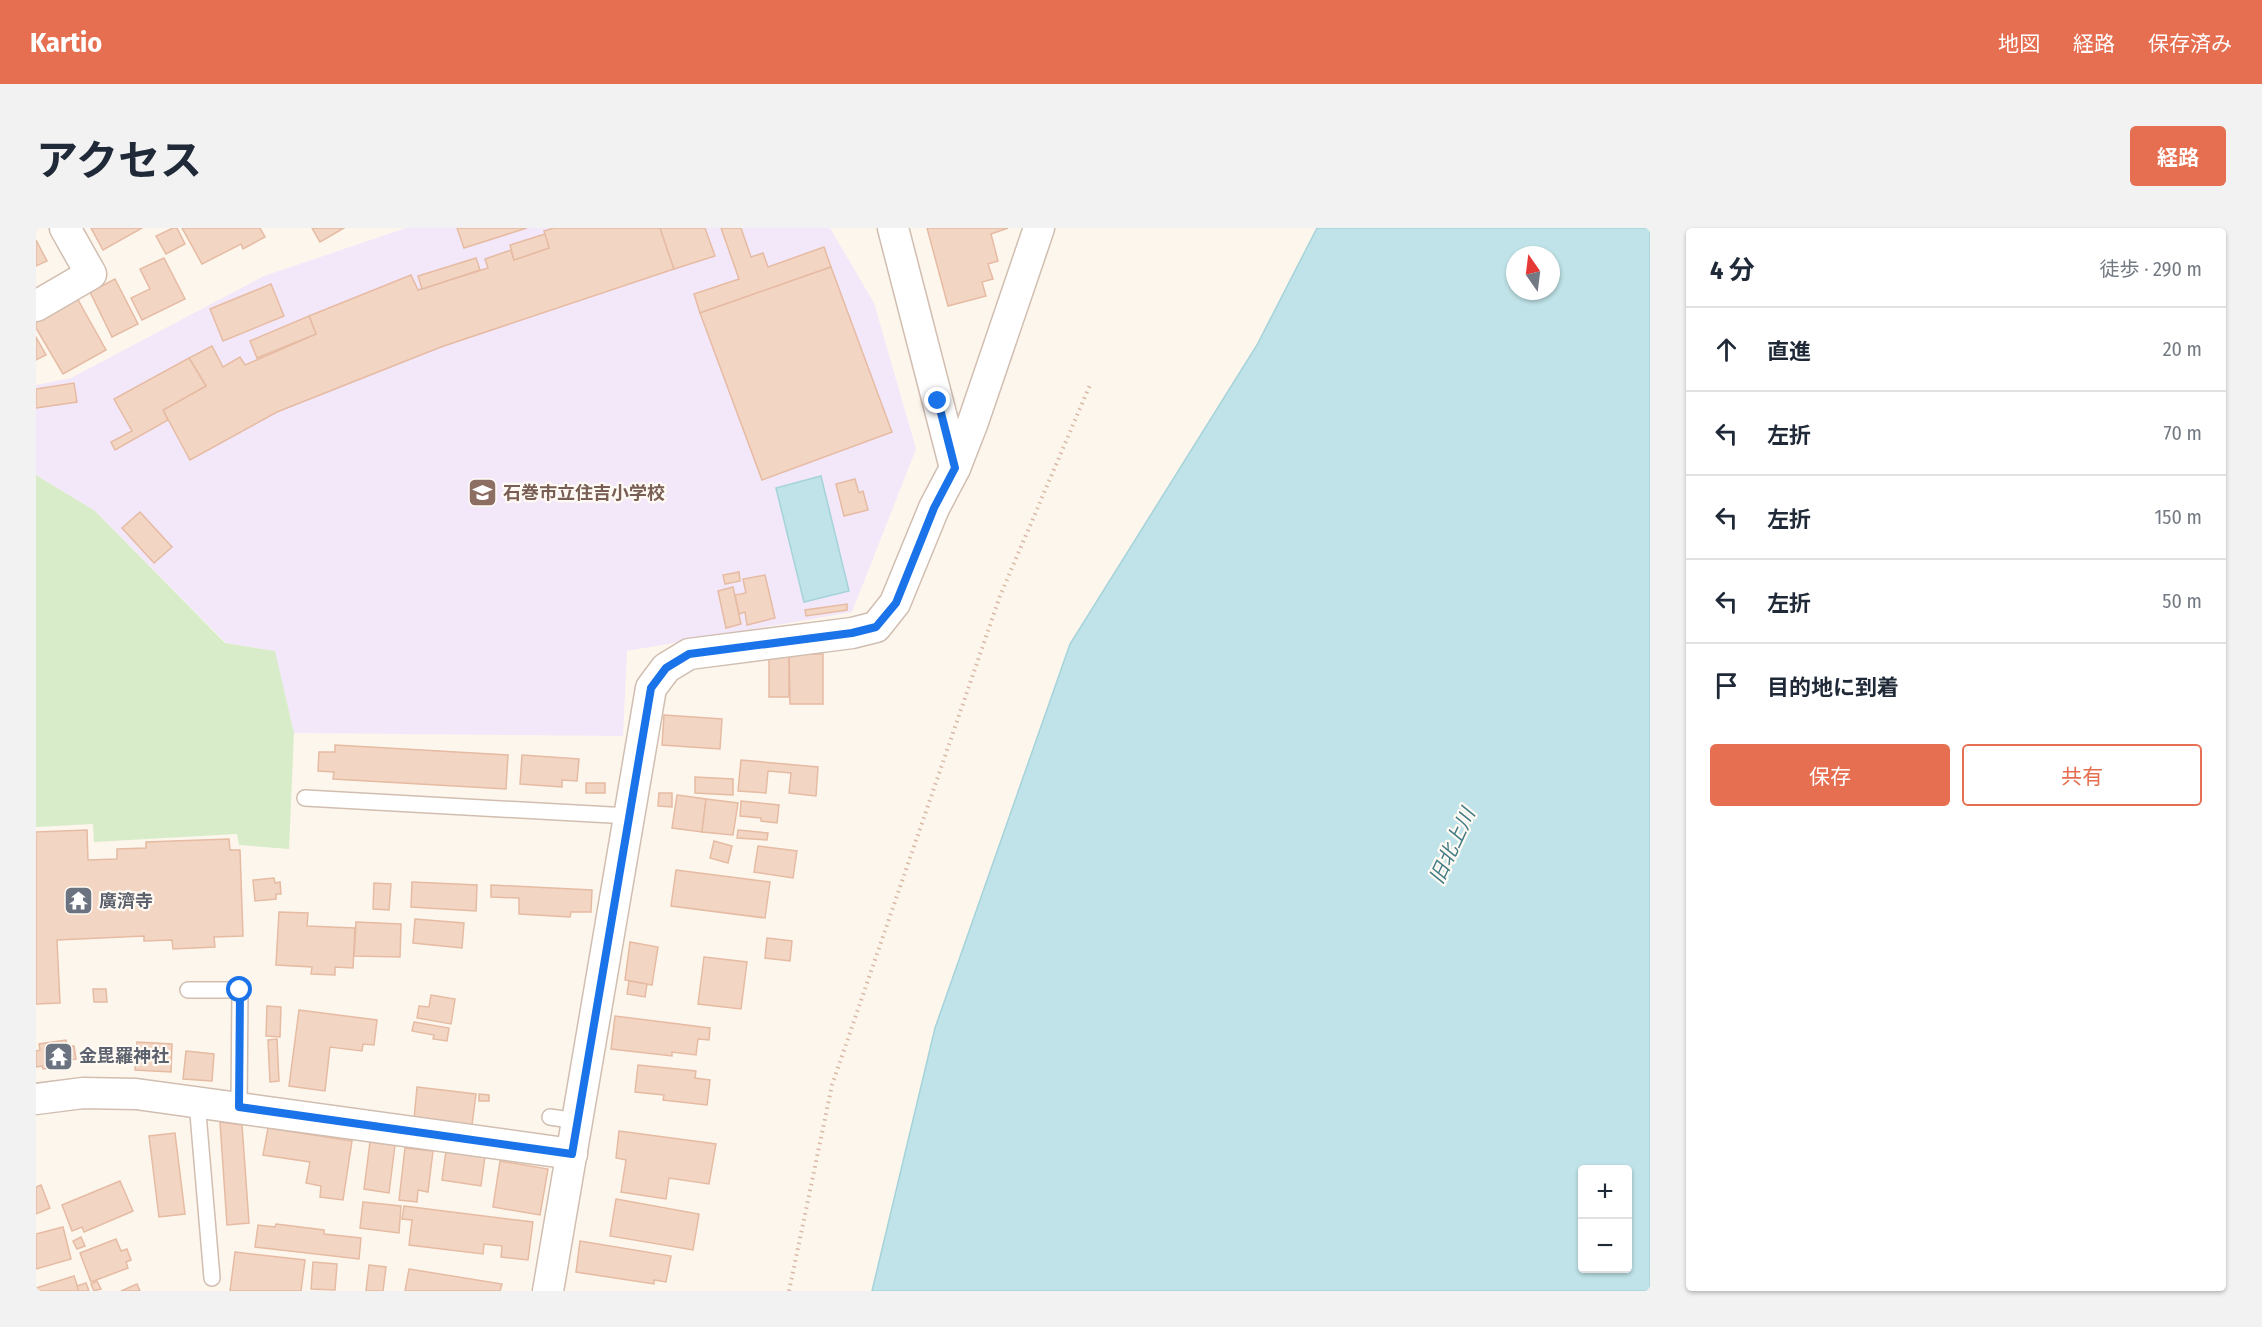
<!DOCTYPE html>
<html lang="ja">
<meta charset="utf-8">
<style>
body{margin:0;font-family:"Fira Sans Condensed","Noto Sans JP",sans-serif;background:#f2f2f3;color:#1f2937}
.controls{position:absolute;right:18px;bottom:18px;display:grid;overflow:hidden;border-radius:6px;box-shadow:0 2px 4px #0004}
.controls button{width:54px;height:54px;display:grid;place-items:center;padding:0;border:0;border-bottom:2px solid #e0e1e3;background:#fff;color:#1f2937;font:30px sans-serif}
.compass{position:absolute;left:1470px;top:18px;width:54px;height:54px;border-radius:50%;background:#fff;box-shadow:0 2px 4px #0004;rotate:346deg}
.stop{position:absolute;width:18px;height:18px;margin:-14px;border:4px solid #1a73e8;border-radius:50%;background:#fff}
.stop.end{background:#1a73e8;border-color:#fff;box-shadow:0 2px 6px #0008}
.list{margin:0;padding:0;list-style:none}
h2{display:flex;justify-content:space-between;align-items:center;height:78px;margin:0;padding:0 24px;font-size:26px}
h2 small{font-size:20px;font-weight:400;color:#747a83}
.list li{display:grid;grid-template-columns:39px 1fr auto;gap:18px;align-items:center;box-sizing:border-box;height:84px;padding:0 24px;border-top:2px solid #e0e1e3}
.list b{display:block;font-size:22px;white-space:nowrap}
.list em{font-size:20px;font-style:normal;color:#747a83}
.actions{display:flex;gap:12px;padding:18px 24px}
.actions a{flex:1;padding:14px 0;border:2px solid #e76f51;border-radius:6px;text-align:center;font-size:21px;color:#e76f51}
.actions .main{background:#e76f51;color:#fff}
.icon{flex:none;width:33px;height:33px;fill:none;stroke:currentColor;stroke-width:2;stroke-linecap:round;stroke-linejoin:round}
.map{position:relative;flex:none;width:1614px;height:1063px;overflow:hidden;border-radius:6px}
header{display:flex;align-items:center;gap:36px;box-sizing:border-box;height:84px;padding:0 30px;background:#e76f51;color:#fff}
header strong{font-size:28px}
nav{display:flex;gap:33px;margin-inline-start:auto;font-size:21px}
.intro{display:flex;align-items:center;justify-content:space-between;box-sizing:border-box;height:144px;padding:0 36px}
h1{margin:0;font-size:42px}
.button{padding:15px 27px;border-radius:6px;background:#e76f51;color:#fff;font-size:21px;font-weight:700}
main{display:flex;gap:36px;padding:0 36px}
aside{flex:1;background:#fff;border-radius:6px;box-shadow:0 2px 4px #0004}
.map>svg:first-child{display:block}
.education{fill:#f3e8fa}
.green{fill:#d8ecc9}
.water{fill:#bfe3e8;stroke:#a5d3da;stroke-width:1.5;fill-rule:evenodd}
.building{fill:#f3d5c3;stroke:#e6bba3;stroke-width:1.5}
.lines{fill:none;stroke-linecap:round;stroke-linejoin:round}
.lane-casing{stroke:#d1beb0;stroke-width:18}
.street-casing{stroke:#d1beb0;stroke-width:33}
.path{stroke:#d9b8a5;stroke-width:4;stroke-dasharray:1.5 4.5;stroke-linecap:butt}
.lane{stroke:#fff;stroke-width:15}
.street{stroke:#fff;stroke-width:30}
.route{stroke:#1a73e8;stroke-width:8}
.labels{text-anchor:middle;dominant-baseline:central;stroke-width:4.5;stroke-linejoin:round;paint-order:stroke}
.education-label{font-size:18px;font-weight:bold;fill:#785e54;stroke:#fffaf3;text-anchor:start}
.worship-label{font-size:18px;font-weight:bold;fill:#5b616d;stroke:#fffaf3;text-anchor:start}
.water-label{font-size:20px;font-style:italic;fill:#437c86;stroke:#fffaf3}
</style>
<header>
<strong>Kartio</strong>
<nav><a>地図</a><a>経路</a><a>保存済み</a></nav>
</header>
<div class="intro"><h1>アクセス</h1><a class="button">経路</a></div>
<main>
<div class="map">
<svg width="1614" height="1063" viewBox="0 0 1614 1063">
<rect width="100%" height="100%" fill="#fdf6ec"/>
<!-- education -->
<polygon class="education" points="370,0 794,0 838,75 880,221 816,384 591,423 587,508 258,505 238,423 190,415 59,283 0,247 0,157 35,150 228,48"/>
<!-- green -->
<polygon class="green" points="0,247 59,283 189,415 239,423 258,505 253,621 203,617 201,606 58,614 57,596 0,599"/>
<!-- water -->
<g class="water">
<path d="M1281,0h333v1063h-778l63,-263 135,-384 187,-299zM1479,27h36v36h-36zM1546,942h46v98h-46z"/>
<polygon points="785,248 813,363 768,374 740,260"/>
</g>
<!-- building -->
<g class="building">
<polygon points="55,0 106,0 67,22"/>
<polygon points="137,0 141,0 149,16 130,26 120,8"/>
<polygon points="146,0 224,0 229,9 207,21 205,16 166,36"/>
<polygon points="276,0 308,0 284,14"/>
<polygon points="421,0 491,0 428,20"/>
<polygon points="518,0 624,0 638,41 405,119 241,184 154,232 127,182 170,158 153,130 176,118 187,139 204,129 209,137 280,106 273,88 375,47 382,62 452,40 449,31 475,22 478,32 513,20 508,3"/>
<polygon points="624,0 669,0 679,28 638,41"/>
<polygon points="685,0 705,0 715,29 727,25 732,39 788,19 795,39 664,85 658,66 703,51"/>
<polygon points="891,0 972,0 955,6 962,33 952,36 957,51 946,54 950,68 912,78"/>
<polygon points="509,6 513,20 478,32 474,17"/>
<polygon points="0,12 11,33 0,38"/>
<polygon points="128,30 149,71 106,92 95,70 114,61 104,41"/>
<polygon points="440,30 444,42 386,61 382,48"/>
<polygon points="795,39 856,204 726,252 664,85"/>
<polygon points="79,51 102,96 76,109 54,64"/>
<polygon points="235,56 248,88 187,113 174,81"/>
<polygon points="41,70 70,122 27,146 0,100 0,93"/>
<polygon points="273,88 280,106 221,130 214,113"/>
<polygon points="0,109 10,127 0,132"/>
<polygon points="153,130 170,158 127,182 132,192 79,222 75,214 96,203 78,171"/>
<polygon points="38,155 41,174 0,180 0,161"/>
<polygon points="819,251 823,265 827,263 832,282 808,288 800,256"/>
<polygon points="104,284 136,319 118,335 86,300"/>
<polygon points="703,344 704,353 689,356 687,347"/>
<polygon points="729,347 739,390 711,397 709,384 703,386 699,367 710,365 707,351"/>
<polygon points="697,359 705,396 690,400 682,363"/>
<polygon points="811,376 811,382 770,388 769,382"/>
<polygon points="753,426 787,426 787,476 754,476"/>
<polygon points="753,426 753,469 733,469 733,427"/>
<polygon points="628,487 686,491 684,521 626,517"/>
<polygon points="299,517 472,527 470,561 297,551 298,544 282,543 283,524 299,524"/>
<polygon points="486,527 543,531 541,553 526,552 526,559 484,556"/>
<polygon points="705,532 782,539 780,568 753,565 755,545 732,543 730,565 702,563"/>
<polygon points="659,549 697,551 697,567 659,565"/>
<rect x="550" y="555" width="19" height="10"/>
<polygon points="623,565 636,565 636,579 622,578"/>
<polygon points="641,567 670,571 666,604 636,600"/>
<polygon points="670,571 702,575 697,607 666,604"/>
<polygon points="705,573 743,577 741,595 725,593 725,590 704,588"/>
<polygon points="51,602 52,632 81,631 81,621 110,620 110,614 193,611 194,622 204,622 207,708 178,709 179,719 137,721 136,712 108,713 108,708 21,712 24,775 0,776 0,604"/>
<polygon points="702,602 732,605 731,612 701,610"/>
<polygon points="678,613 696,618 692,635 674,630"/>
<polygon points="722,618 761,623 757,650 718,644"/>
<polygon points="640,642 734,654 729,690 635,678"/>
<polygon points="238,650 239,655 244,654 245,666 240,666 240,671 219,673 217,652"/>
<polygon points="376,654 441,657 440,683 375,679"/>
<polygon points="338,655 355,656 353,682 337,681"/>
<polygon points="455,657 556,662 555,684 535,684 534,689 483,686 483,670 455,669"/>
<polygon points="243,684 272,685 271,698 319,700 317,740 299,739 299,747 275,746 276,739 240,737"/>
<polygon points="379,691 428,695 426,720 377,715"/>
<polygon points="320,694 365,696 364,729 318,728"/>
<polygon points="731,710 756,713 754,733 729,730"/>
<polygon points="594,714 622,719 616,757 589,752"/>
<polygon points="668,729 711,734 705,781 662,776"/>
<polygon points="593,753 611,756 609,769 591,766"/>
<polygon points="57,761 70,761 71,774 58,774"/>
<polygon points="395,767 419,771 415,796 381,790 383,778 393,779"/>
<polygon points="231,778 245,779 244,809 230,808"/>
<polygon points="263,782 341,792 338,817 327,816 326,823 294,819 289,863 253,858"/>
<polygon points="579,788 674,800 673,812 662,811 660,827 636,824 636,828 575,821"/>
<polygon points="378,794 413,800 411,813 397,811 398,807 376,803"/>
<polygon points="241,811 243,853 234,854 232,812"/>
<polygon points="30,812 31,818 38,818 40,831 33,832 34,837 7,841 6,838 0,839 0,823 4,822 3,816"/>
<polygon points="101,814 136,816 135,844 99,842"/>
<polygon points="150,823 178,826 176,853 147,851"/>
<polygon points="602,837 660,843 659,850 674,852 671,877 627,872 628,867 599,864"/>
<polygon points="381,859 440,866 436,897 378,891"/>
<polygon points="443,866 453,867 453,873 443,873"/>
<polygon points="184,894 206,897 213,995 191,997"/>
<polygon points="232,900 316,913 307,972 284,969 285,958 270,955 274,934 227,927"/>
<polygon points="583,903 680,916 673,956 633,950 630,971 585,964 590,932 580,930"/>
<polygon points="139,905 149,986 123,989 113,908"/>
<polygon points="334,914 359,917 353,965 328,961"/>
<polygon points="369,920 397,923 392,964 382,962 381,974 363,972"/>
<polygon points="410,923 449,928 445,958 406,952"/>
<polygon points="464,933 512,941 504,987 457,979"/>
<polygon points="84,953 97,983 48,1004 46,999 36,1003 26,977"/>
<polygon points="5,957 14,980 0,986 0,959"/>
<polygon points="580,971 663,986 657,1022 574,1008"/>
<polygon points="327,974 365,978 363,1005 324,1000"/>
<polygon points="368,978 497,994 492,1032 465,1029 466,1018 448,1016 447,1026 373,1017 376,992 366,991"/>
<polygon points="240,996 288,1002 288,1006 325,1010 323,1031 219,1019 222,997 239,999"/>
<polygon points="27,999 35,1031 0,1041 0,1006"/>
<polygon points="45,1009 49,1018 41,1021 37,1013"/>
<polygon points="80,1011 85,1023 91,1021 95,1032 90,1034 92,1040 55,1054 44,1025"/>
<polygon points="544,1013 635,1028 630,1054 618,1052 618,1056 540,1044"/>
<polygon points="199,1024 269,1032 265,1063 194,1063"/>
<polygon points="277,1034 301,1036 299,1062 275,1061"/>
<polygon points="333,1037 350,1039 347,1063 330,1063"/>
<polygon points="373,1041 466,1056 464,1063 369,1063"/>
<polygon points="38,1048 43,1063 1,1063 0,1060"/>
<polygon points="61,1053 65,1061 58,1063 55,1056"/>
<polygon points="50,1055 53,1063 43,1063 41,1058"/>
<polygon points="101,1056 104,1063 85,1063"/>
</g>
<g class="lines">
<defs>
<g id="lane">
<polyline points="269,570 593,588"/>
<polyline points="152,762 204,762 203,879"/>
<polyline points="161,874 176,1050"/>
<polyline points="514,889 541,893"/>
</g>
<g id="street">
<polyline points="857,0 919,240"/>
<polyline points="0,78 55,46 29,0"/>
<polyline points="0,871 47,865 100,866 536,926"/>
<polyline points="512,1063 615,460 630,440 653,426 816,405 840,399 859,375 898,280 919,240 937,194 1003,0"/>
</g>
</defs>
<!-- lane casing -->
<use href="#lane" class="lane-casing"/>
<!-- street casing -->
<use href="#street" class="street-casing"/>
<!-- path -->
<polyline class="path" points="753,1063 796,857 964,368 1054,157"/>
<!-- lane -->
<use href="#lane" class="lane"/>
<!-- street -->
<use href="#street" class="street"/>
</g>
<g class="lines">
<!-- route -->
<polyline class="route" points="204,762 203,879 536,926 615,460 630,440 653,426 816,405 840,399 860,375 898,280 919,240 902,173"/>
</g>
<!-- icons -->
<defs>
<symbol id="school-square" viewBox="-11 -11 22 22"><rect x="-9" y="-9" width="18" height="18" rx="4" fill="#8d6e63" stroke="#fffaf3"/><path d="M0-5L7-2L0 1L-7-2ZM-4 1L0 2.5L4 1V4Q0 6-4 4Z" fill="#fff"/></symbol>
<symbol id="temple-square" viewBox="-11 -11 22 22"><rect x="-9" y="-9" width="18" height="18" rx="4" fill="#6b7280" stroke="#fffaf3"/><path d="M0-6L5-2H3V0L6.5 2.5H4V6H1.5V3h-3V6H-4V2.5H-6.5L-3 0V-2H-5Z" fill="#fff"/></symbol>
</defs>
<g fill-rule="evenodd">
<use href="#school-square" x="430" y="248" width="33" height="33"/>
<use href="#temple-square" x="26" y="656" width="33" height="33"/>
<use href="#temple-square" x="6" y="812" width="33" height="33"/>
</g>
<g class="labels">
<!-- education labels -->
<g class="education-label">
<text x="467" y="265">石巻市立住吉小学校</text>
</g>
<!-- worship labels -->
<g class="worship-label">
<text x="63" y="673">廣濟寺</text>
<text x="43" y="828">金毘羅神社</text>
</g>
<!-- water labels -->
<g class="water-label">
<text transform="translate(1416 618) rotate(-65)">旧北上川</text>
</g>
</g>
</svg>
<div class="controls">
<button>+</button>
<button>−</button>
</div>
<svg class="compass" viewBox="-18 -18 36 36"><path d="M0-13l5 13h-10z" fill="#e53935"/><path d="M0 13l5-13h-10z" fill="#747a83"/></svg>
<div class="stop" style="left:204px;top:762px"></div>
<div class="stop end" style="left:902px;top:173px"></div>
</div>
<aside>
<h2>4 分<small>徒歩 · 290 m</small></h2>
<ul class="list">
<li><svg class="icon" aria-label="ahead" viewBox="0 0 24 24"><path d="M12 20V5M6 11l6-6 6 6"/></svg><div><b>直進</b></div><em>20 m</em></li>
<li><svg class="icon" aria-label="left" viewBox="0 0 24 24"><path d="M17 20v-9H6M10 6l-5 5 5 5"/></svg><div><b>左折</b></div><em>70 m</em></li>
<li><svg class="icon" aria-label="left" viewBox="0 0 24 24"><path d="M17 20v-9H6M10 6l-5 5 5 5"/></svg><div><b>左折</b></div><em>150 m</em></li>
<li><svg class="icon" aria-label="left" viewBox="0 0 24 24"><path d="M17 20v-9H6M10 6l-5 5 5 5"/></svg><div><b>左折</b></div><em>50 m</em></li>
<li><svg class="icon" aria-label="arrive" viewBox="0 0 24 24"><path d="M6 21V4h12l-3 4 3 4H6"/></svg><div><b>目的地に到着</b></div></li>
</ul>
<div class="actions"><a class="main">保存</a><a>共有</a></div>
</aside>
</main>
